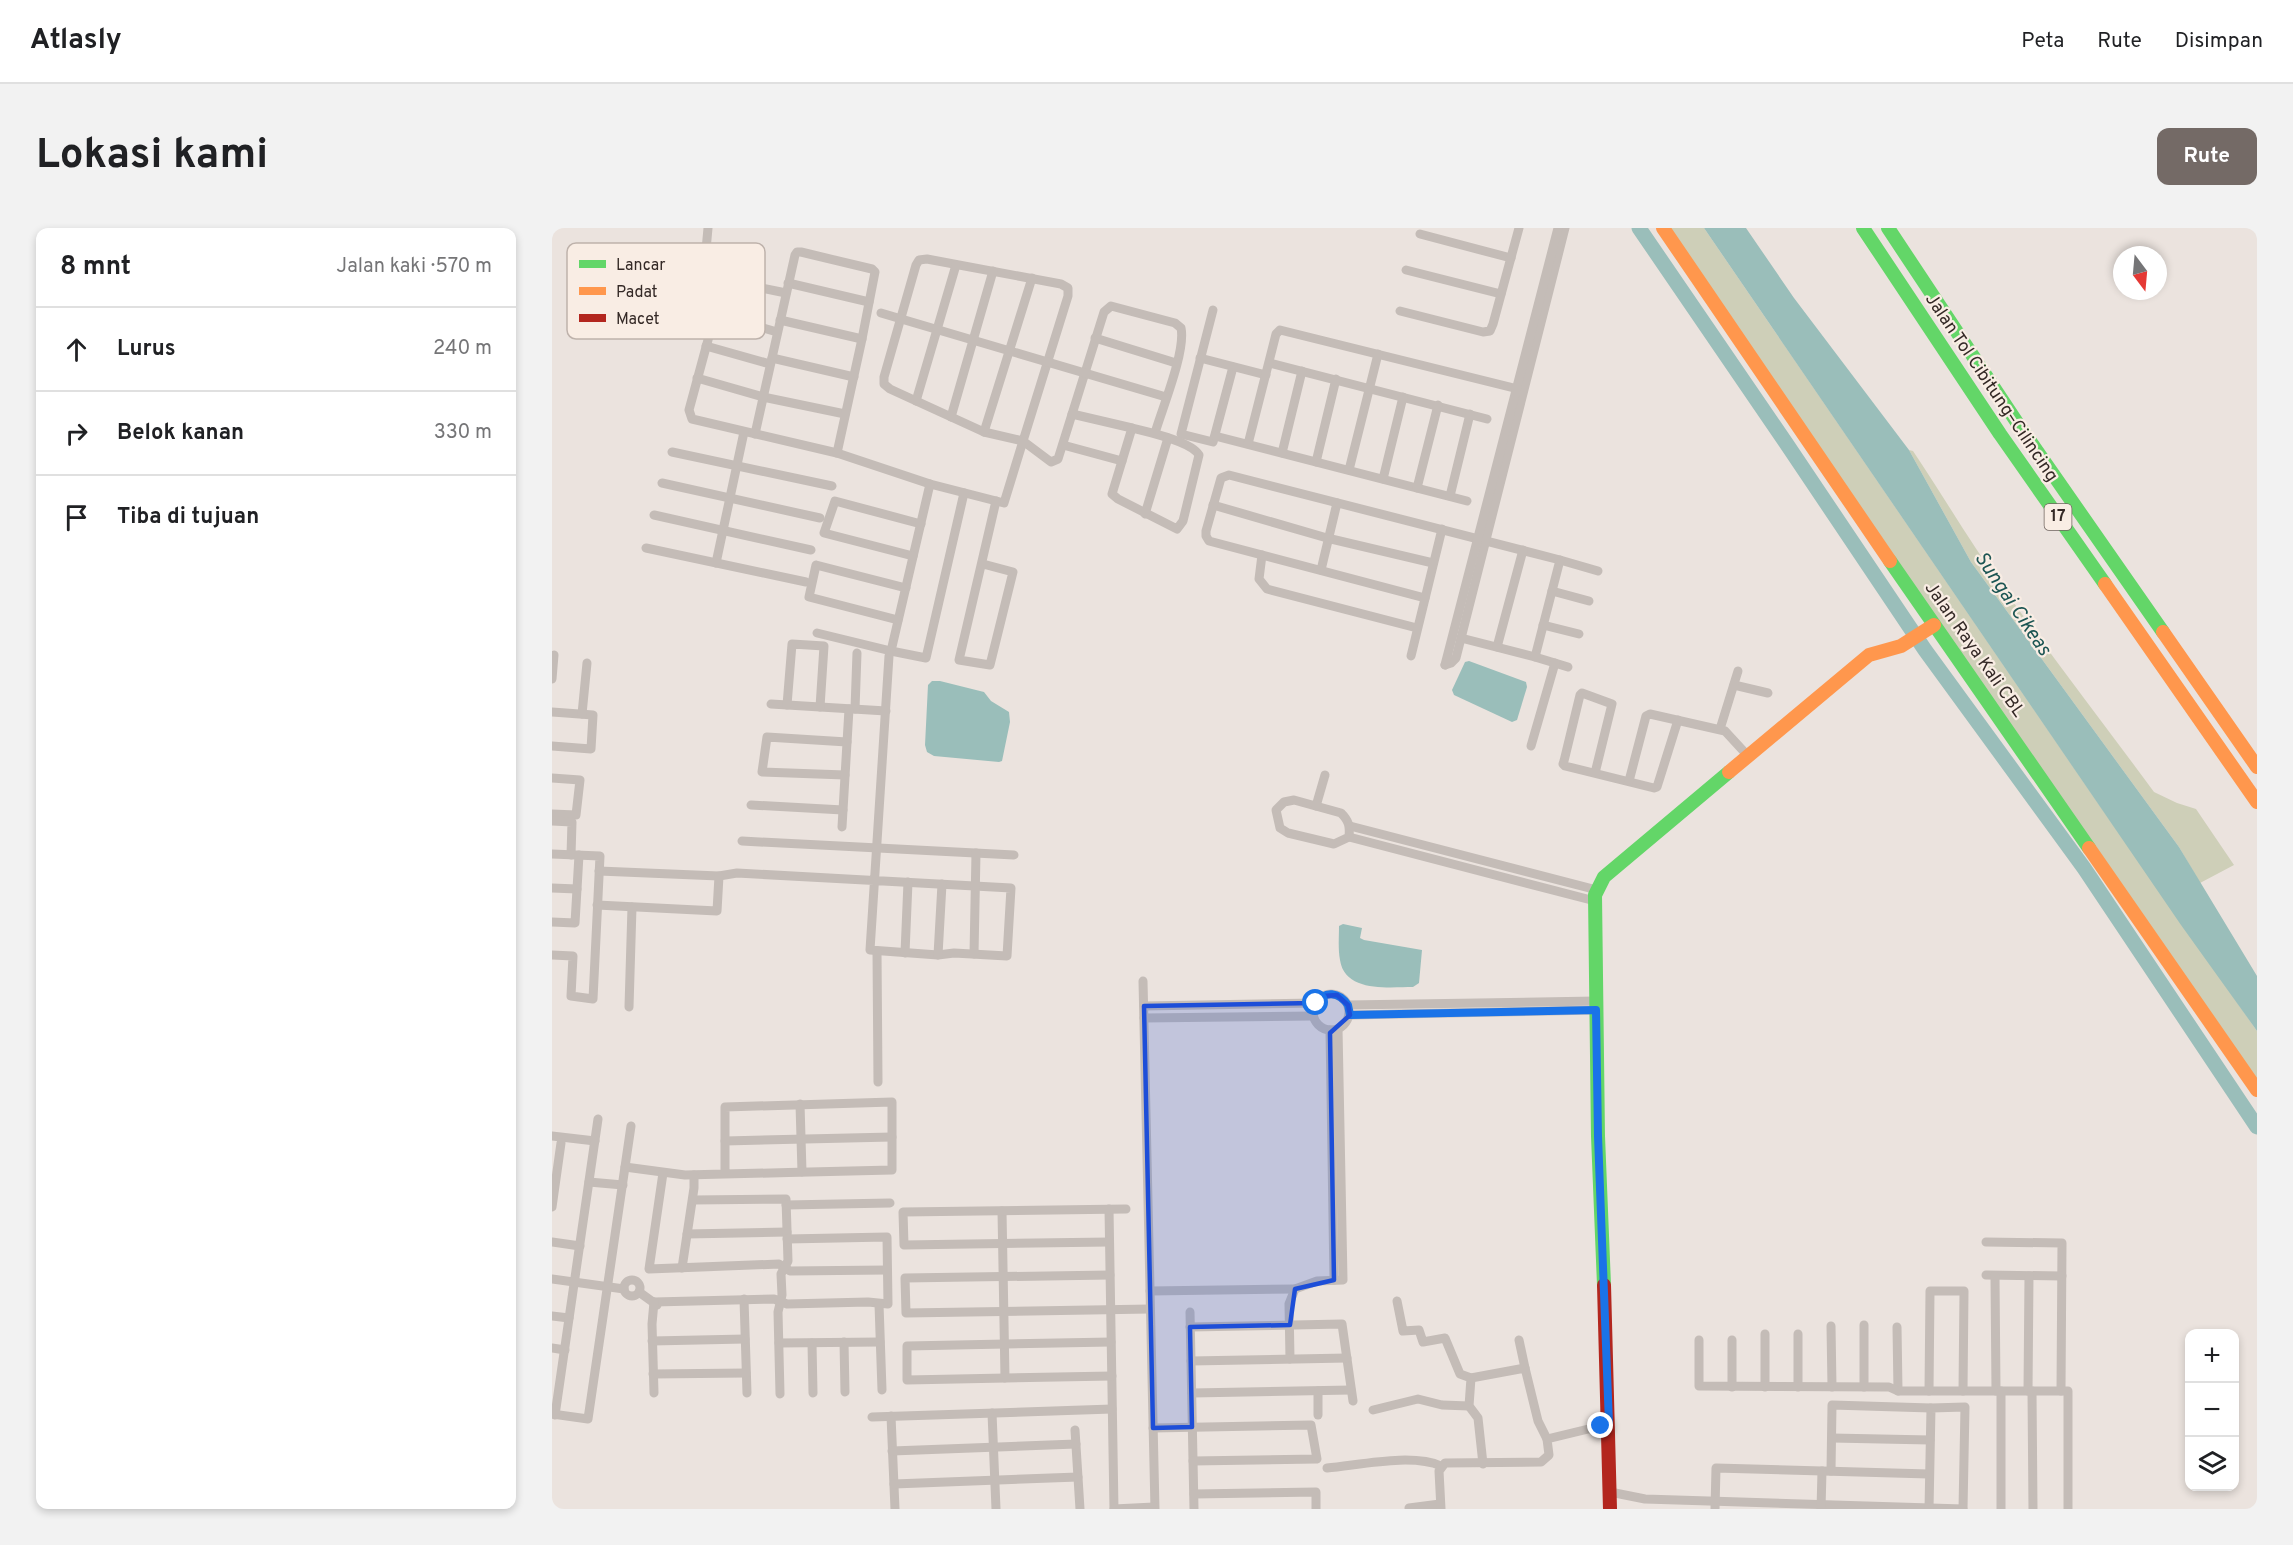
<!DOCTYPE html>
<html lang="id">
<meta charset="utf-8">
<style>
body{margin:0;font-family:Overpass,sans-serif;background:#f2f2f2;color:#202124}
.controls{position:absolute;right:18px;bottom:18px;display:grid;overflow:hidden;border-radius:12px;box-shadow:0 3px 9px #0003}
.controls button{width:54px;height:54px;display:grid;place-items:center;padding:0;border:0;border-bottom:2px solid #e0e0e0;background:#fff;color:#202124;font:30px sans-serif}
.compass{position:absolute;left:1561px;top:18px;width:54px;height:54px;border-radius:50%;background:#fff;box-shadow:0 3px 9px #0003;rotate:164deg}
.stop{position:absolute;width:18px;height:18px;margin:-14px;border:4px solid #1a73e8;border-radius:50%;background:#fff}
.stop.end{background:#1a73e8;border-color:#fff;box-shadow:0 2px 6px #0008}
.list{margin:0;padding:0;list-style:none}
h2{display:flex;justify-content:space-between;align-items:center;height:78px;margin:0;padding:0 24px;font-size:26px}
h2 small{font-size:20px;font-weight:400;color:#757577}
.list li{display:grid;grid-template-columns:39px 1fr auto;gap:18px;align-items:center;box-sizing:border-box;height:84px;padding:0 24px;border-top:2px solid #e0e0e0}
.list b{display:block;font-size:22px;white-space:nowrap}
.list em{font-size:20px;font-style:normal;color:#757577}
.icon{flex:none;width:33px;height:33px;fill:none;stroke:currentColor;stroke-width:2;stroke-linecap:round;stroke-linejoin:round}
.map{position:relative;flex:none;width:1705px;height:1281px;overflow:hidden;border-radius:12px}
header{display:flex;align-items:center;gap:36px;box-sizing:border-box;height:84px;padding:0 30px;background:#fff;border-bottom:2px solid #e0e0e0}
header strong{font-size:28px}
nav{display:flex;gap:33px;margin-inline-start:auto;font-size:21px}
.intro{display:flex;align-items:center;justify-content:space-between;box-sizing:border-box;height:144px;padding:0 36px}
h1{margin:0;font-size:42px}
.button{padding:15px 27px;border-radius:12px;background:#746a66;color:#fff;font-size:21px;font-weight:700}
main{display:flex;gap:36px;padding:0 36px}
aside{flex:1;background:#fff;border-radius:12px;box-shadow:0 3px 9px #0003}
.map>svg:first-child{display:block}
.green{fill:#cecfb8}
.water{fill:#9abeba}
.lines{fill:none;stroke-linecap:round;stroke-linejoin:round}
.river{stroke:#9abeba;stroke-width:15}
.street{stroke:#c4bcb7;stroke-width:9}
.fast{stroke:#63d668;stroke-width:14}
.slow{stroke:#ff974d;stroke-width:14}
.jam{stroke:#b3261e;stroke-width:14}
.route{stroke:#1a73e8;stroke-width:8}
.marked{fill:#1d4ed8;fill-opacity:0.2;stroke:#1d4ed8;stroke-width:4.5;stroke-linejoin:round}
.labels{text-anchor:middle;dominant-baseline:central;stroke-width:4.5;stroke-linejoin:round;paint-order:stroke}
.shield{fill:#f9ede4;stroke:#6f645f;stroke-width:1.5}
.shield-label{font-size:16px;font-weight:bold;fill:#342926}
.street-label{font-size:18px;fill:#342926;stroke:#f9ede4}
.water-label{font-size:20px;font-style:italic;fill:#1c5553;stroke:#f9ede4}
.key{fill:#f9ede4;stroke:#beb2ab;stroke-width:1.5}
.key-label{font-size:16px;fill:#342926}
</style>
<header>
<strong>Atlasly</strong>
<nav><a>Peta</a><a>Rute</a><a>Disimpan</a></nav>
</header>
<div class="intro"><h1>Lokasi kami</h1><a class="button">Rute</a></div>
<main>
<aside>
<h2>8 mnt<small>Jalan kaki · 570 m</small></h2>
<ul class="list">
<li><svg class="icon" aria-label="ahead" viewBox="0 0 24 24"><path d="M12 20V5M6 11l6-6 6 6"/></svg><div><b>Lurus</b></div><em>240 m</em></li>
<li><svg class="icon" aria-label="right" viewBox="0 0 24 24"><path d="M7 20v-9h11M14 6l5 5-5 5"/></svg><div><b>Belok kanan</b></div><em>330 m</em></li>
<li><svg class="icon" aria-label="arrive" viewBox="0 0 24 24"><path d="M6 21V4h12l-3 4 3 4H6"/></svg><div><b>Tiba di tujuan</b></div></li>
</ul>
</aside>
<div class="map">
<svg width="1705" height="1281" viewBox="0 0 1705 1281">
<rect width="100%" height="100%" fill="#ebe3de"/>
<!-- green -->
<g class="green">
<polygon points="1110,0 1152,0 1548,578 1705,803 1705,862"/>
<path d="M1357,222l4,1c31,46 58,93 91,138 48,68 100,135 150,203l23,11 19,6 38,56 -34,18 -21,-36 -208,-285z"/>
</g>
<!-- water -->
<g class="water">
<polygon points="1152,0 1194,0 1242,70 1357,222 1419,334 1627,619 1705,748 1705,803 1629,697"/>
<polygon points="917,433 974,454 975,459 965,492 960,494 902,467 900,462 913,434"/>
<polygon points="380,453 388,453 432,464 439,473 457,484 458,494 450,533 447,534 382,528 375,524 373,517 376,457"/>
<path d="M791,696l19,4 -2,10 4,2 58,10 -3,33 -6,4c-24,0 -68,6 -73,-27 -2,-11 -1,-23 -1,-34z"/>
</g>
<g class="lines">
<!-- river -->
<polyline class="river" points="1087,0 1234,215 1373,422 1532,640 1705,899"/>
<!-- street -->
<g class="street">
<polyline points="868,6 959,30"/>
<polyline points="99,20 154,25"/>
<polygon points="375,31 509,56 516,60 516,68 471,213 432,204 338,161 332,156 332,149 364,37 367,32"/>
<path d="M168,33l-5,53 -26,96 3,9 145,34 93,31 74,19 19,-62 28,21 7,-3 46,-147 7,-6 64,17 6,5c5,23 -19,81 -26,105"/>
<polyline points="854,42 949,66"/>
<polyline points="166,51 234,65"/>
<polyline points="236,55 317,74"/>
<polyline points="96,59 165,66"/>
<polyline points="150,66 156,0"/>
<polyline points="661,82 629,206 661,214 681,139"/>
<polyline points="848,83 931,104 938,103 941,96 967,0"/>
<polyline points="329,85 614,169"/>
<polyline points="163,86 225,104"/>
<polyline points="228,92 310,111"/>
<polyline points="543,110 624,135"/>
<polyline points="154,118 218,136"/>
<polyline points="220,130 302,149"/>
<polyline points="648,130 714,147"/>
<polyline points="718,135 935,191"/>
<polyline points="145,150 211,169 293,186"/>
<polyline points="364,173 404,37"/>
<polyline points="520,186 580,200"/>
<polyline points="399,189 441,43"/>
<path d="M580,200c16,4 59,13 67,27l-16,66 -6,8 -59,-30 -6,-5z"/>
<polyline points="432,204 480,50"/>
<polyline points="203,206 243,27 245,24 249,24 320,41 323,44 310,111 285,225"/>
<polyline points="663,208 915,273"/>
<polyline points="696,216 724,106 728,102 970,162"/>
<polyline points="511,217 570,233"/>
<polyline points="120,224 280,258"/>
<polyline points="730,225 750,143"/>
<polyline points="764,234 784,151"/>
<polyline points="797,242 826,126"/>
<polyline points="831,251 851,169"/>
<polyline points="110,255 268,290"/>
<polyline points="378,256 339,423 374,430 412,265"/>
<polyline points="865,260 886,177"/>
<polyline points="898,268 918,186"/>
<polyline points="661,277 775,310 881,335"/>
<polyline points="593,286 616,210"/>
<polyline points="102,287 259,322"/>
<polyline points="94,320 254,354"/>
<polyline points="710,327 707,351 715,361 865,400"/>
<polyline points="361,328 272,305 283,273 369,296"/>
<polyline points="1008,332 1046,343"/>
<polyline points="164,335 192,204"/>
<polyline points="431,336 461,344 438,437 407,432 444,273"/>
<polyline points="769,342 785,275"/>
<polyline points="1000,363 1037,373"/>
<polyline points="873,370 657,313 654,308 654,303 669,250 677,247 1008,332 983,429 909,410"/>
<polyline points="346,392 257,369 264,337 354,360"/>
<polyline points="991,397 1027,406"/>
<polyline points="265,405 339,423"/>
<polyline points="945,419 971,322"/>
<polyline points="859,428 890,301"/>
<polyline points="983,429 1016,439"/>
<polyline points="893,437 899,435 904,430 1013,0"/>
<polyline points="893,437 1006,0"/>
<polyline points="0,451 2,427"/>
<polyline points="1182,457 1216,465"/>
<polyline points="219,476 334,483"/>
<polyline points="235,477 240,416 272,418 268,479"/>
<polyline points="303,481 305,425"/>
<polyline points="0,484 41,487 39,521 0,518"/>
<polyline points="30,486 35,435"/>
<polyline points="1168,501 1186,443"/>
<polyline points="979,518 1003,435"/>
<polyline points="1043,545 1060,476 1030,465 1028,467 1012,533 1011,536 1013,538 1102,560 1105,559 1126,492"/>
<polyline points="293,547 210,544 215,509 295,514"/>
<polyline points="0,550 28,552 24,587 0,586"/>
<polyline points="1077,553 1094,488 1098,486 1173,503 1196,528"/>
<path d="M742,572l47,13c8,8 9,13 8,24l-15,7 -46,-11 -8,-5 -4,-18 8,-8z"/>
<polyline points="199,577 291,582"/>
<polyline points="764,578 773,547"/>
<polyline points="0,593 20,594 19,627"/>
<polyline points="798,598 1045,662"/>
<polyline points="290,599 297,481"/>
<polyline points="797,609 1043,673"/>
<polyline points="190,613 462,627"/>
<polyline points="0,626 48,628 41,771 19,768 21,728 0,727"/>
<path d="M47,643l120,5 18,-3c91,5 183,10 274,15l-4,68 -53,-3 -16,2 -68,-5 19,-294"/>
<polyline points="0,660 25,661"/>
<polyline points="45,677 165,683 167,648"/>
<polyline points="0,694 23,695 27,627"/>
<polyline points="325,723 326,854"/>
<polyline points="353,725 356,654"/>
<polyline points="422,726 424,625"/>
<polyline points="386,727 390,656"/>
<polyline points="591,753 603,1281"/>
<circle cx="779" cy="784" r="18"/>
<polyline points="796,777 1044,773"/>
<polyline points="592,778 764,775"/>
<polyline points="77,779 80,679"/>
<polyline points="798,787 1044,782"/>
<polyline points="592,790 761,788"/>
<polyline points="778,802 782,1052"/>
<polyline points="248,876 250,944"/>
<polyline points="0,908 43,913"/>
<polyline points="173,913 340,909"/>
<path d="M73,939l60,8c69,-2 138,-3 207,-5v-68l-167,5v67"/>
<polyline points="111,945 97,1041 227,1036 238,1043 335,1042"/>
<polyline points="37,954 71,957"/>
<polyline points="141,972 234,971 236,1033 229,1046 230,1067 226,1084 228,1166"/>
<polyline points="234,977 338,975"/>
<polyline points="0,979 9,915"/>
<polyline points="557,981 562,1281"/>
<polyline points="450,983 453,1150"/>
<polyline points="135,1006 235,1004"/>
<polyline points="0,1014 28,1018"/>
<polyline points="557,1014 352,1017 351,984 574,981"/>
<polyline points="1434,1014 1510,1015 1509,1163"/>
<polyline points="130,1040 142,960 142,947"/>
<polyline points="558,1047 353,1050 354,1085 598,1081"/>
<polyline points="1434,1047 1510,1048"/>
<polyline points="1443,1048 1444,1163"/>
<polyline points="0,1051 72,1061"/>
<circle cx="80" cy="1060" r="8"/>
<polyline points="598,1063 743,1061"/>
<polyline points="87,1064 105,1077"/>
<polyline points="192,1071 195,1165"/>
<polyline points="845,1073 851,1103 867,1102 871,1114 893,1110 908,1146 919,1150 917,1178 926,1190 931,1236"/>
<polyline points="102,1074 222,1071 235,1076 316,1074 336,1076 335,1009 235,1011"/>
<polyline points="102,1074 100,1096 102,1165"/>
<polyline points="327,1076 330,1162"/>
<polyline points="638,1084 642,1281"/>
<polyline points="0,1088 17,1090"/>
<polyline points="1279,1098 1280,1159"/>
<polyline points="638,1099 790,1096 801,1173"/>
<polyline points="1345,1099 1346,1163"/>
<polyline points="1213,1106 1213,1159"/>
<polyline points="1246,1106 1246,1159"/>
<polyline points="967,1112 973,1140"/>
<polyline points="1147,1112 1147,1158 1337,1159 1346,1163 1516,1163 1516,1281"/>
<polyline points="100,1113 193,1111"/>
<polyline points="292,1114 293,1164"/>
<polyline points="559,1114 355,1118 355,1152 560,1148"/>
<polyline points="227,1115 328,1114"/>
<polyline points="260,1115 261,1165"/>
<polyline points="0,1120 13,1122"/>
<polyline points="738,1131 737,1076 743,1061 765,1053 791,1052 786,801"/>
<polyline points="639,1133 795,1130"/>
<polyline points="101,1146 194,1145"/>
<polyline points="919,1150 973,1140 986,1193 995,1211"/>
<polyline points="1180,1159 1180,1112"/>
<polyline points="1312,1159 1312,1097"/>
<polyline points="1377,1163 1378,1063 1412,1063 1411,1163"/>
<polyline points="1476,1163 1477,1048"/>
<polyline points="1480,1163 1481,1281"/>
<polyline points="640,1165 799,1162"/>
<polyline points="821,1182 866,1171 890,1177 917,1178"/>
<polyline points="440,1185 444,1281"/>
<polyline points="0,1186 36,1191 79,898"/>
<polyline points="3,1187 46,891"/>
<polyline points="766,1187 766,1163"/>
<polyline points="339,1188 343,1281"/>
<polyline points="320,1189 560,1181"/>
<polyline points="601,1200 759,1197 765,1231 641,1233"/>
<polyline points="523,1202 528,1281"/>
<polyline points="1280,1210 1378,1212"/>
<polyline points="340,1223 524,1216"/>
<path d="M775,1240c33,-3 85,-15 114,-2"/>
<polyline points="1279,1243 1280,1177 1379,1180"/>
<polyline points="342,1256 526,1249"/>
<polyline points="1058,1264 1093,1271 1411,1281"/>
<polyline points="642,1266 764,1264 764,1281"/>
<polyline points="857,1280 888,1276"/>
<polyline points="562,1281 602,1279"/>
<polyline points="889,1281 887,1243 893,1235 989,1234 997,1227 995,1211 1057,1196"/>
<polyline points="1163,1281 1164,1240 1377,1246"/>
<polyline points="1269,1281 1270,1243"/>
<polyline points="1377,1281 1379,1180 1413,1179 1411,1281"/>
<polyline points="1449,1281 1449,1163"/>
</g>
<!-- fast -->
<g class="fast">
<polyline points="1311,0 1448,206 1553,356"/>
<polyline points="1336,0 1466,196 1611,404"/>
<polyline points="1338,333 1537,620"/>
<polyline points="1052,1057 1046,908 1043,667 1052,649 1177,544"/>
</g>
<!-- slow -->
<g class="slow">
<polyline points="1111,0 1338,333"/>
<polyline points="1553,356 1705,574"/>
<polyline points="1611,404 1705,539"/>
<polyline points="1177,544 1317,427 1349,418 1382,397"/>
<polyline points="1537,620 1705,862"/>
</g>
<!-- jam -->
<polyline class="jam" points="1052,1057 1058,1281"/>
</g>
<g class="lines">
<!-- route -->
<path class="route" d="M764,775c9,-13 23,-11 32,2l2,10 246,-5 2,126 11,288 -8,2"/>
</g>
<!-- marked area -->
<path class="marked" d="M785,767l11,10 2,10 -20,18 4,247 -39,9 -5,36 -100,2 2,100 -39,1 -9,-422 170,-3 9,-7z"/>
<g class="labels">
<!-- shield labels -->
<rect class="shield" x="1492.5" y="276" width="27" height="26" rx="4.5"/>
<g class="shield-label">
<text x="1506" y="289">17</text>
</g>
<!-- street labels -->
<g class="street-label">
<text transform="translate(1439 160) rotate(56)">Jalan Tol Cibitung–Cilincing</text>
<text transform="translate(1422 422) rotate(55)">Jalan Raya Kali CBL</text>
</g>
<!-- water labels -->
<g class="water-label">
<text transform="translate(1460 376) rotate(56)">Sungai Cikeas</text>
</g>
</g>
<!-- legend -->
<rect x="15" y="15" width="198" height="96" rx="9" class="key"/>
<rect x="27" y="32" width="27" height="8" fill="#63d668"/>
<rect x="27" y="59" width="27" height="8" fill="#ff974d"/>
<rect x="27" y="86" width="27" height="8" fill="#b3261e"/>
<g class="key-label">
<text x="64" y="42">Lancar</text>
<text x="64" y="69">Padat</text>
<text x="64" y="96">Macet</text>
</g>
</svg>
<div class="controls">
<button>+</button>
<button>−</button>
<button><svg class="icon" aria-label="layers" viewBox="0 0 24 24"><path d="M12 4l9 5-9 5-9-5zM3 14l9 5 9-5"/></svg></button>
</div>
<svg class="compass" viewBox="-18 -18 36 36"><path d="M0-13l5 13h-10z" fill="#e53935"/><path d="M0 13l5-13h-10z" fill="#757577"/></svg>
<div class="stop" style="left:764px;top:775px"></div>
<div class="stop end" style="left:1049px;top:1198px"></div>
</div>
</main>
